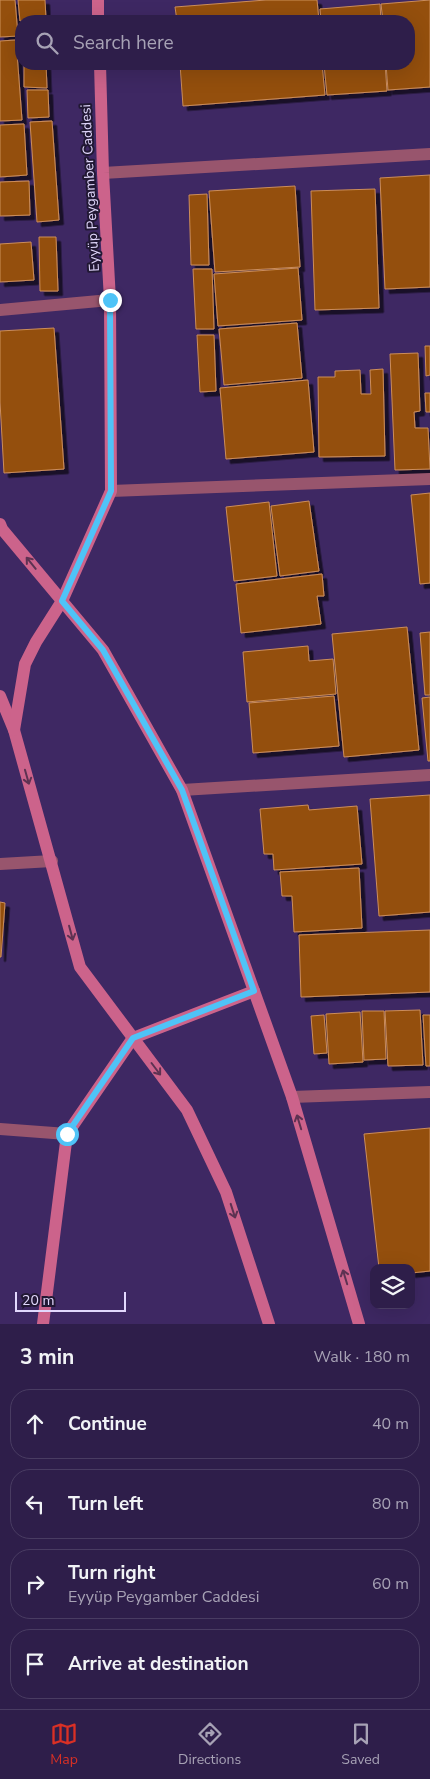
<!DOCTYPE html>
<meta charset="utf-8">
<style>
body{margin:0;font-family:"Nunito Sans",sans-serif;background:#3a2b54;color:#f1f3f6}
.controls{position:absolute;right:15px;bottom:15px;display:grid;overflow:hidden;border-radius:10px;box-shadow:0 5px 20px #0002}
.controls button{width:45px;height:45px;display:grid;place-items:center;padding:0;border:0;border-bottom:1px solid #493c62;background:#2e1e4a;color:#f1f3f6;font:25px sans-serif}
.scale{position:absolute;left:15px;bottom:12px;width:111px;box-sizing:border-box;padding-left:5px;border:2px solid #e2d8fd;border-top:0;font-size:14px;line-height:18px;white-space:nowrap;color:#e2d8fd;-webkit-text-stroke:4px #211833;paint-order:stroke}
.stop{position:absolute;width:15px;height:15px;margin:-11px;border:4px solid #4fc3f7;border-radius:50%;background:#fff}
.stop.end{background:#4fc3f7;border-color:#fff;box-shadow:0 1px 5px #0008}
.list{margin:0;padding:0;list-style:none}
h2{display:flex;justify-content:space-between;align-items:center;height:65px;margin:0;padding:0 20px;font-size:21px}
h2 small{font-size:16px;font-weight:400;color:#a7a2b5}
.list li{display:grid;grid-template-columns:32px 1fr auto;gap:15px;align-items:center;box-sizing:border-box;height:70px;margin:0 10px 10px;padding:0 10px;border:1px solid #493c62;border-radius:20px}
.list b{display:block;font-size:19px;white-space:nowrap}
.list p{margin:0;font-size:16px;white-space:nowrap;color:#a7a2b5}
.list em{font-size:16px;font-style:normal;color:#a7a2b5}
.icon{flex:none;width:28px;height:28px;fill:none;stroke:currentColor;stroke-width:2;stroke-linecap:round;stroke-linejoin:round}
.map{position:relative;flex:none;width:430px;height:1324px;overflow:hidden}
.search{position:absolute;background:#2e1e4a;box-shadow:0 5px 20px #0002;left:15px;right:15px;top:15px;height:55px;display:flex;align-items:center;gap:12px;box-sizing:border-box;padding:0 18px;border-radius:20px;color:#a7a2b5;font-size:19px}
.sheet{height:385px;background:#2e1e4a}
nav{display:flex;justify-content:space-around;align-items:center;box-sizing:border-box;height:70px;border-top:1px solid #493c62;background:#2e1e4a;font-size:14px;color:#a7a2b5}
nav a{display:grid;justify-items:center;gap:2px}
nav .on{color:#d93025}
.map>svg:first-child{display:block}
.building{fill:#945009;stroke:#cc8d5b;filter:url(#shadow)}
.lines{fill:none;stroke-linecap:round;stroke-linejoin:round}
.street{stroke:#98556d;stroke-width:12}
.secondary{stroke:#cc638b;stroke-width:12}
.oneway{stroke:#5d3252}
.route{stroke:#4fc3f7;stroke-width:6}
.labels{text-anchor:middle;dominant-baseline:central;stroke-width:4;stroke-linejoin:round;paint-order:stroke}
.street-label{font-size:14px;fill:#e2d8fd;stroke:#211833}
</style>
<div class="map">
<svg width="430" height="1324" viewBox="0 0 430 1324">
<defs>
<filter id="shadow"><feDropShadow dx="4.5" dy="4.5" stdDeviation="0" flood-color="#0009"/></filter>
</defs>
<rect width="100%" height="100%" fill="#3e2863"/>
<!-- building -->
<g class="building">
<polygon points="0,0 15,0 18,36 0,37"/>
<polygon points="18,0 45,0 46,20 20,21"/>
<polygon points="266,0 317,0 319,21 177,21 175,7"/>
<polygon points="430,0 430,87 388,90 386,64 409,64 409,21 383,21 381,4"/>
<polygon points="380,4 381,21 321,21 320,9"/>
<polygon points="16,40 22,120 0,121 0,41"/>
<polygon points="24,64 46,64 47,88 24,87"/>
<polygon points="180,64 322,64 325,95 183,106"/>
<polygon points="324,64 385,64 387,91 327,95"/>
<polygon points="27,90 48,90 49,117 28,118"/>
<polygon points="52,121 59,220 37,222 30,122"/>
<polygon points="24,124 27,175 0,177 0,125"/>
<polygon points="430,175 430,287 385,289 380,178"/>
<polygon points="29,181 30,215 0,216 0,182"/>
<polygon points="295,186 300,267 215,272 209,191"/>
<polygon points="375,189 379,308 315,310 311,191"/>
<polygon points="207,194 209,265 191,265 189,195"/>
<polygon points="39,237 56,237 58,291 40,291"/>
<polygon points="31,242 34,280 0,282 0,244"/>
<polygon points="298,268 302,320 218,326 214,274"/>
<polygon points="193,269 212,269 214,329 196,329"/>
<polygon points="297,323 302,378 224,385 219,329"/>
<polygon points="54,328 64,469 4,473 0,402 0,331"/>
<polygon points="197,335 214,335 216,391 200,392"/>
<polygon points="425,346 430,346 430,375 426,376"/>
<polygon points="418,353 420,411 414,412 415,428 428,428 430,469 395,470 390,354"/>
<polygon points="383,369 385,456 319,457 318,377 335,377 335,371 360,370 361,394 371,394 370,370"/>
<polygon points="308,380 314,452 226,459 220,388"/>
<polygon points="425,393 430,393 430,412 426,412"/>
<polygon points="430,493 430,583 420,584 411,495"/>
<polygon points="309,501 319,571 280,576 271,506"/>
<polygon points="269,502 277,576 234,581 226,507"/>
<polygon points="322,574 324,596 317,596 321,624 241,633 236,584"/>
<polygon points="407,627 419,750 344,757 332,634"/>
<polygon points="430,632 430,695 425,695 420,633"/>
<polygon points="308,646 309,661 333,659 336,694 247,702 243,652"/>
<polygon points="334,696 339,746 253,753 249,703"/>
<polygon points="430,697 430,761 428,761 422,698"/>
<polygon points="430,795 430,912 379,916 370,799"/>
<polygon points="308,805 309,810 357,806 362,864 274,870 273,854 264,854 260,809"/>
<polygon points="359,868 362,928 294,932 292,896 282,896 280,872"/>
<polygon points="0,902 5,903 1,957 0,957"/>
<polygon points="430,930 430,992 301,997 299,935"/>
<polygon points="420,1010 423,1065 388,1066 385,1011"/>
<polygon points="362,1011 384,1011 386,1059 364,1060"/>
<polygon points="360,1012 363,1062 329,1064 326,1014"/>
<polygon points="324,1015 327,1053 314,1054 311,1016"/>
<polygon points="423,1015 430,1015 430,1066 426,1066"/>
<polygon points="430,1128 430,1271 411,1273 411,1268 379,1268 364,1134"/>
</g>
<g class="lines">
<!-- street -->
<g class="street">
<polyline points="103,173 430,154"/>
<polyline points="0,310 110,300"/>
<polyline points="111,491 430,479"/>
<polyline points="182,790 430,775"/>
<polyline points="0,864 52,861"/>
<polyline points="292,1097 430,1092"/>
<polyline points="0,1129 67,1134"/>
</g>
<!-- secondary -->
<g class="secondary">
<polyline points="98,0 98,21"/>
<polyline points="0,524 2,529 103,650 182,790 292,1097 359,1324"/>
<polyline points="0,696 14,730 80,967 187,1110 226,1192 269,1324"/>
<polyline points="14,730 25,664 36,642 62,601 111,491 110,300 103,173 100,64"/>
<polyline points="43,1324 67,1134 133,1038 254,991"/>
</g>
</g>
<!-- one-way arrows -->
<defs><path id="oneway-shaft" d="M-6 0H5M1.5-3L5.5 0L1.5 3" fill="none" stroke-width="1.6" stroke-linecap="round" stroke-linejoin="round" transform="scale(1.25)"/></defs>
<g class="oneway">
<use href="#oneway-shaft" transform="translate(31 563) rotate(-129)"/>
<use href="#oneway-shaft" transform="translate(27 777) rotate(74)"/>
<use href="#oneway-shaft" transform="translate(71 933) rotate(75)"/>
<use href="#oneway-shaft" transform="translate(156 1069) rotate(53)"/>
<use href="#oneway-shaft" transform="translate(299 1122) rotate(-107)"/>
<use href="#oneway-shaft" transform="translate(233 1211) rotate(72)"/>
<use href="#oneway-shaft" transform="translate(345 1277) rotate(-107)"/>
</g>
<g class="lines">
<!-- route -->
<polyline class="route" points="67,1134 133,1038 254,991 182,790 103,650 62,601 111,491 110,300"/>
</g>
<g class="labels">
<!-- street labels -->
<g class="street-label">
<text transform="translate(90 188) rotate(-93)">Eyyüp Peygamber Caddesi</text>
</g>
</g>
</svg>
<div class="controls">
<button><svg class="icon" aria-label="layers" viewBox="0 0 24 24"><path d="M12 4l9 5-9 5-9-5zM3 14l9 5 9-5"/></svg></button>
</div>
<div class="scale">20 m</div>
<div class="stop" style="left:67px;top:1134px"></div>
<div class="stop end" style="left:110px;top:300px"></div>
<div class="search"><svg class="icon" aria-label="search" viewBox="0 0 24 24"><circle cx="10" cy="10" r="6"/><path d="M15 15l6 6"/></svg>Search here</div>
</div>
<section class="sheet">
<h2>3 min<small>Walk · 180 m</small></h2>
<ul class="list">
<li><svg class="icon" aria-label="ahead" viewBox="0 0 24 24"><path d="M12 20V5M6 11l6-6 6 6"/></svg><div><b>Continue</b></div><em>40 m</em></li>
<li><svg class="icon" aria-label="left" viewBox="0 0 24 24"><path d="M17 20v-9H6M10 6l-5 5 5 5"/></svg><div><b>Turn left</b></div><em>80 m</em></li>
<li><svg class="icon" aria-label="right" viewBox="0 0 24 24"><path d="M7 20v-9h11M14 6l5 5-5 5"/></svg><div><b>Turn right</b><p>Eyyüp Peygamber Caddesi</p></div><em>60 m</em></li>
<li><svg class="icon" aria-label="arrive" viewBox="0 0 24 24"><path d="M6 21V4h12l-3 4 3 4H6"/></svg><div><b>Arrive at destination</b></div></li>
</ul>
</section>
<nav>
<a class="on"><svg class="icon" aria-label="map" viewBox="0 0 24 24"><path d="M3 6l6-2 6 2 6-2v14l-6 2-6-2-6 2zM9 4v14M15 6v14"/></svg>Map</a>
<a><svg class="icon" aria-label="directions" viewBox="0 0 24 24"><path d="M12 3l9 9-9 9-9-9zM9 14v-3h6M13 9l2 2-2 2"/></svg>Directions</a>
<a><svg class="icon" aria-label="saved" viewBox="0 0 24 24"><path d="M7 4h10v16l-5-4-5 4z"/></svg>Saved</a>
</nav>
